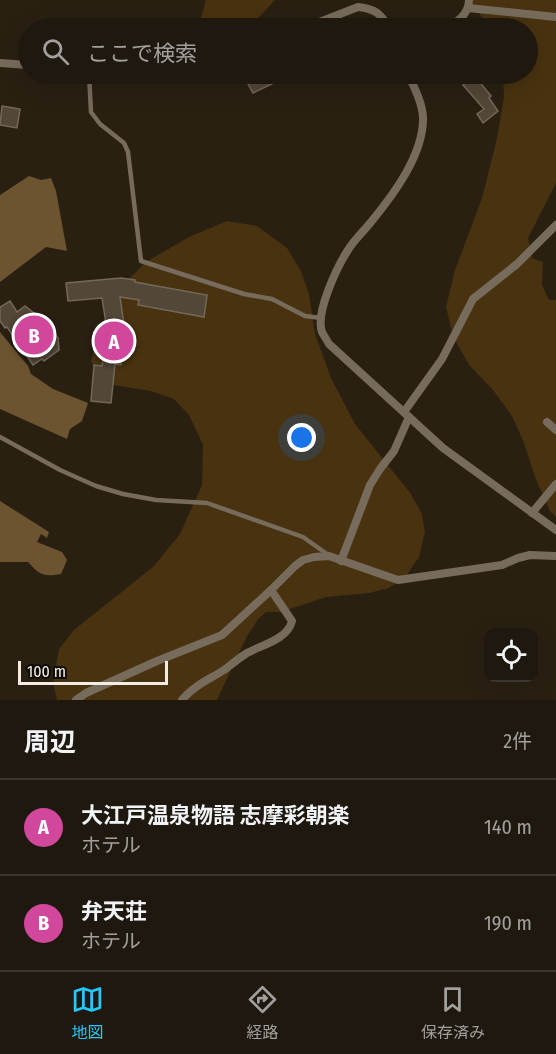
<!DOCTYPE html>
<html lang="ja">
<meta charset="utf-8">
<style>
body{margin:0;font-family:"Fira Sans Condensed","Noto Sans JP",sans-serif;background:#2c251c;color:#f1f3f6}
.controls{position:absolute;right:18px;bottom:18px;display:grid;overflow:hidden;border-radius:12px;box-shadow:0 6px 24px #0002}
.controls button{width:54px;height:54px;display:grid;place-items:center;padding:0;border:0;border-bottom:2px solid #3c372e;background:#1f180e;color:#f1f3f6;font:30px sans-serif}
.scale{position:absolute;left:18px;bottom:15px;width:150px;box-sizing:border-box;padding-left:6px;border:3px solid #f4ede4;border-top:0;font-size:16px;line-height:21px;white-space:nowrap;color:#f4ede4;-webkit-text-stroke:4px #0e0a05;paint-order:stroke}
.you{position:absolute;left:302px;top:438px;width:21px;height:21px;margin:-15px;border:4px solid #fff;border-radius:50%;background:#1a73e8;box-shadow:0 0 0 9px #1a73e833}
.badge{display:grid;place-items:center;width:39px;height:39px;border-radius:50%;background:#22c9fd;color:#fff;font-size:20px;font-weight:700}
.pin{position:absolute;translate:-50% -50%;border:3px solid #fff;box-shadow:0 2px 6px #0006}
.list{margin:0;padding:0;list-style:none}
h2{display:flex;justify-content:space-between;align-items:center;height:78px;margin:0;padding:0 24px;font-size:26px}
h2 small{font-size:20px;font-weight:400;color:#a1a09e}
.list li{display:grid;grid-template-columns:39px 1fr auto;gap:18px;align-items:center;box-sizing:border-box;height:96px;padding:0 24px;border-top:2px solid #3c372e}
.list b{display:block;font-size:22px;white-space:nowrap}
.list p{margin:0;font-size:20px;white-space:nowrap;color:#a1a09e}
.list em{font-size:20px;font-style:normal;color:#a1a09e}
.icon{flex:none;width:33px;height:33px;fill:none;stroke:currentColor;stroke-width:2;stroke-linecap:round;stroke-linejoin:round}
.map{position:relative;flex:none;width:556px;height:700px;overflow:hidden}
.search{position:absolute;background:#1f180e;box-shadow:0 6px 24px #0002;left:18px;right:18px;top:18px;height:66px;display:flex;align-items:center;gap:15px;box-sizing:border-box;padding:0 21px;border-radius:33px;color:#a1a09e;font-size:22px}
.sheet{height:270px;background:#1f180e}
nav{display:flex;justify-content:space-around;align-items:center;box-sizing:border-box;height:84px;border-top:2px solid #3c372e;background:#1f180e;font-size:16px;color:#a1a09e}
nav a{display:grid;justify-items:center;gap:3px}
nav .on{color:#22c9fd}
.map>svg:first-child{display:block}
.green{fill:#483210}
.water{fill:#6c5431}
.building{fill:#524738;stroke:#746959;stroke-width:1.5}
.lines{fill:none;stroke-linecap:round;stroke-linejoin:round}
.service{stroke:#776c5c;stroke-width:4.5}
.minor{stroke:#776c5c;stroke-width:8}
</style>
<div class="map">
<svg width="556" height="700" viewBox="0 0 556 700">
<rect width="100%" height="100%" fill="#292012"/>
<!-- green -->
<g class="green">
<polygon points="206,0 275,0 259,17 253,28 198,28"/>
<polygon points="468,0 556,0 556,183 528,238 532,258 543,262 542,285 549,300 556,300 556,517 550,511 535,477 524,443 512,416 493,390 469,365 453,336 446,307 455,270 482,198 497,138 504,97 503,74 528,74 528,28 489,28 475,7"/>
<polygon points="227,221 257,226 287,248 301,271 309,294 315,334 331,378 355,424 411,494 422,514 425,532 419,557 406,576 389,588 369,593 326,597 281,612 266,612 259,618 247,636 217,700 57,700 53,683 59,649 74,630 153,567 180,534 202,485 203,445 189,415 174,399 151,391 114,385 99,376 91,362 97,336 117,291 146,262 189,237"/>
</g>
<!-- water -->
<g class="water">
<polygon points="29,176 41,180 51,178 56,191 67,251 46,247 0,282 0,195"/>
<polygon points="0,332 28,366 31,374 53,389 88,403 82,421 70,429 67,439 0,409"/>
<path d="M0,501l49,31 -2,6 -6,-4 -4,8 25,10 5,8 -6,14c-18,3 -21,1 -33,-12h-28z"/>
</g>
<!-- building -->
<g class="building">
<polygon points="264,74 267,74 272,84 253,93 247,82"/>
<polygon points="474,75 491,96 489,98 498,111 483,123 477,114 484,109 463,85"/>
<polygon points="2,106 20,109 17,128 0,125"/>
<polygon points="121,278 135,280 135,282 207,295 204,317 138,305 139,300 120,297 125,332 121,365 115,364 111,403 91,401 94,365 102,366 107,330 102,298 68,301 66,283"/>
<polygon points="10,301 17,312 25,306 44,321 58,338 59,350 44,361 42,359 33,365 7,327 5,328 0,321 0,307"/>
</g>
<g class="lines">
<!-- service -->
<g class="service">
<polyline points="89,74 91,112 100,124 124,143 128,152 141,261 244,294 272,299 305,316 321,318"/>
<polyline points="0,437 60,470 96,486 123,494 156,500 207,503 303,537 327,554"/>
</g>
<!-- minor -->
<g class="minor">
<polyline points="468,8 556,17"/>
<path d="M304,28l54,-21c18,2 23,7 31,21"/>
<path d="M393,28c19,-2 40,0 57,-4 11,-2 19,-14 19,-24"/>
<polyline points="0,63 28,65"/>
<polyline points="149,74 164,74"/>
<path d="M408,74c6,13 14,28 15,43 1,37 -29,77 -52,105 -7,9 -17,18 -23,28 -11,17 -33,63 -26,82 2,4 5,8 7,12l114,104 113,82"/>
<polyline points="404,412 442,359 473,299 517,264 556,225"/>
<polyline points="547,422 556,430"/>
<polyline points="532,513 556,484"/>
<polyline points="341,561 370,485 380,469 394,451 409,417"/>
<polyline points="76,700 86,693 157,661 222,635 271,590 295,566 303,560 314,557 329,556 398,580 502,565 518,558 530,555 556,556"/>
<path d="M182,700c11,-14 28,-21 42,-30 8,-6 15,-12 23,-17 15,-8 41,-14 45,-32l-21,-31"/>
</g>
</g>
</svg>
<div class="controls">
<button><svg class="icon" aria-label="locate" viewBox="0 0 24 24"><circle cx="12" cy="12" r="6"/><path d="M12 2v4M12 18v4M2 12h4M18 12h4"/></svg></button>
</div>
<div class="scale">100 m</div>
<div class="you"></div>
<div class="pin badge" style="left:114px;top:341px;background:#d1479c">A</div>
<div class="pin badge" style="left:34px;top:335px;background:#d1479c">B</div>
<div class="search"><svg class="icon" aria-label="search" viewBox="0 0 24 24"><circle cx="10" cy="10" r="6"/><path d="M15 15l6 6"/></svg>ここで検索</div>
</div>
<section class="sheet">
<h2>周辺<small>2件</small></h2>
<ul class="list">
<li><span class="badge" style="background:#d1479c">A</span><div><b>大江戸温泉物語 志摩彩朝楽</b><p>ホテル</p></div><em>140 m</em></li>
<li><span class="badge" style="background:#d1479c">B</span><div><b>弁天荘</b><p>ホテル</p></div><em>190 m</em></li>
</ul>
</section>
<nav>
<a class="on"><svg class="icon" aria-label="map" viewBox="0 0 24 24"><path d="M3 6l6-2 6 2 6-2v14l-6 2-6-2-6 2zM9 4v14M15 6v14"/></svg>地図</a>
<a><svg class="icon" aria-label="directions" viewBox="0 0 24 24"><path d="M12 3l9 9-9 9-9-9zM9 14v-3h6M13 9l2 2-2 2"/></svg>経路</a>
<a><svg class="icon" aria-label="saved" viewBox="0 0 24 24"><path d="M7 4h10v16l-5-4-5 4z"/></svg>保存済み</a>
</nav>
